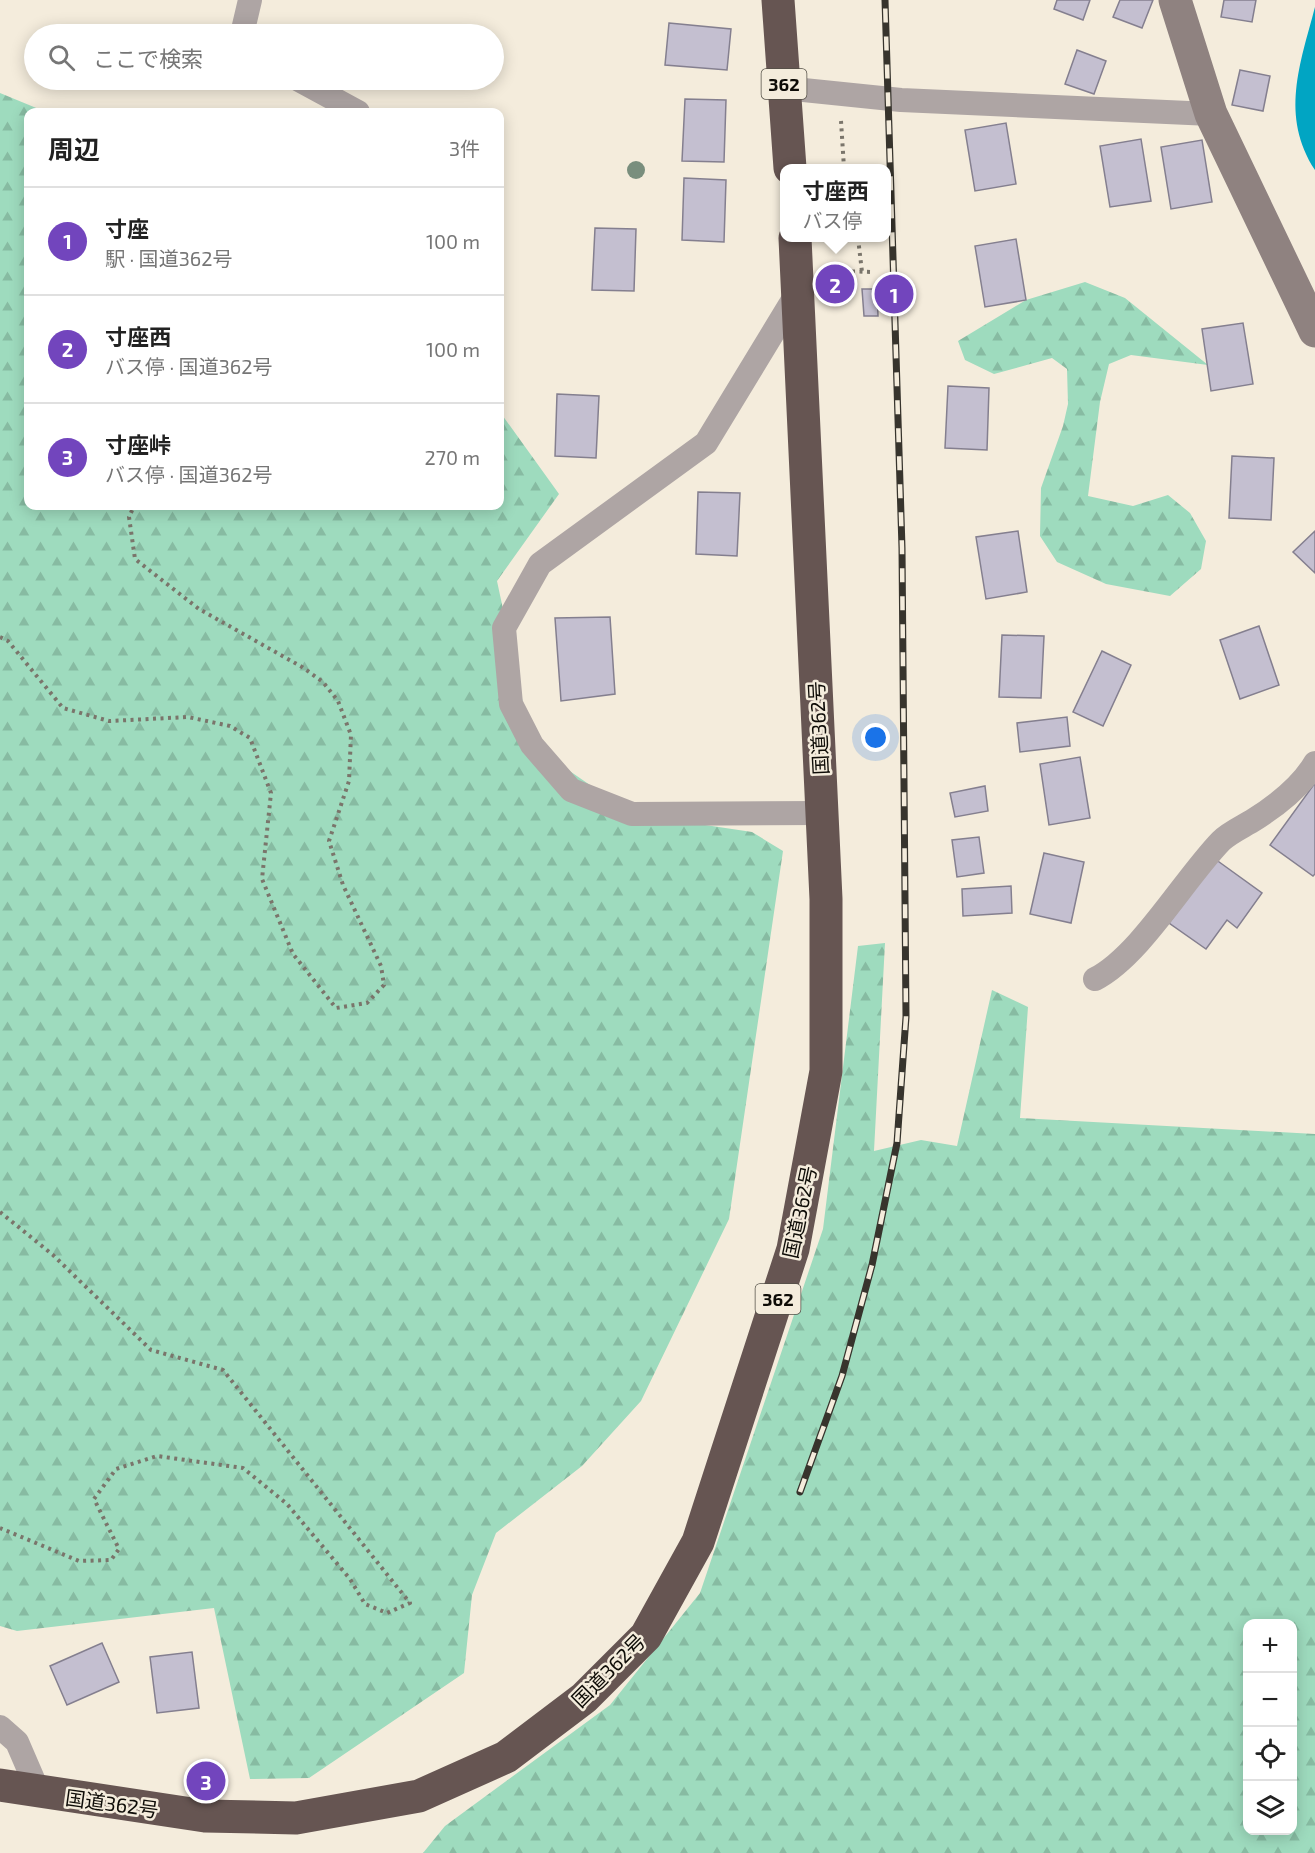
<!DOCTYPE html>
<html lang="ja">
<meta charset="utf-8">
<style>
body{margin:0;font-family:"Exo 2","Noto Sans JP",sans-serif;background:#f2f2f2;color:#222}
.controls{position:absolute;right:18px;bottom:18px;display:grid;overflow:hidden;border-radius:12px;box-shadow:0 3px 15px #0003}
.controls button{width:54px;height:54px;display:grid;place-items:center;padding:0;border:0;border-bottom:2px solid #e0e0e0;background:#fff;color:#222;font:30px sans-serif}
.you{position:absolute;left:876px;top:738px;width:21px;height:21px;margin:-15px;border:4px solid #fff;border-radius:50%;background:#1a73e8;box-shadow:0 0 0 9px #1a73e833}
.badge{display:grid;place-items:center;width:39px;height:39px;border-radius:50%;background:#7245bd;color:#fff;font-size:20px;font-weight:700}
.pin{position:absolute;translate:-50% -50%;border:3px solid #fff;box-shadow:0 2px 6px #0006}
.popup{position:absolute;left:780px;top:164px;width:111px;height:78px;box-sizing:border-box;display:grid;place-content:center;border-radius:12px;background:#fff;filter:drop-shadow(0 2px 4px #0005);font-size:20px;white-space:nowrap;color:#767676}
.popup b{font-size:22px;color:#222}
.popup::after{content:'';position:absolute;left:50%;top:100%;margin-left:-12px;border:12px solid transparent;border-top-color:#fff}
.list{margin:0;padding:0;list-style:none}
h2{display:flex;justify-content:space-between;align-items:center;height:78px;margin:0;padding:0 24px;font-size:26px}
h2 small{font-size:20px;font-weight:400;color:#767676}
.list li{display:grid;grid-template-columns:39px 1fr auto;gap:18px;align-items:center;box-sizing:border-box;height:108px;padding:0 24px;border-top:2px solid #e0e0e0}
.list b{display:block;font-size:22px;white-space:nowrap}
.list p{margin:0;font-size:20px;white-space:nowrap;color:#767676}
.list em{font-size:20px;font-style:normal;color:#767676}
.icon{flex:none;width:33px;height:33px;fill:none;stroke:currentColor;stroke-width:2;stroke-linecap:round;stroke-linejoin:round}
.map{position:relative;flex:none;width:1315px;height:1853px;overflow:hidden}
.search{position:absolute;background:#fff;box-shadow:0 3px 15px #0003;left:24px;top:24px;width:480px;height:66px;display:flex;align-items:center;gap:15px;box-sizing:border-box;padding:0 21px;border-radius:33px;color:#767676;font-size:22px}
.panel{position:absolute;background:#fff;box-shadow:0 3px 15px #0003;left:24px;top:108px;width:480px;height:402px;border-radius:12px}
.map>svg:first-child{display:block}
.forest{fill:url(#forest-firs);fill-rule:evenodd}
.water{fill:#01a5c3}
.building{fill:#c4bfd0;stroke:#847f8f;stroke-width:1.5}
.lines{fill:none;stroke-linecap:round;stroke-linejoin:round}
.path{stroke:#7a756b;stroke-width:4;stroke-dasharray:3 4.5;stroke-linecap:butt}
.street{stroke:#aea5a4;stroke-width:24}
.secondary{stroke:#8f8280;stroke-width:33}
.highway{stroke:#665552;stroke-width:33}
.rail-casing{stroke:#37342d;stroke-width:7}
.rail{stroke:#f4ecdc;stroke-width:4.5;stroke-dasharray:14;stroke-linecap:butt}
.tree{fill:#798e7d}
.labels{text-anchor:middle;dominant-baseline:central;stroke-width:5;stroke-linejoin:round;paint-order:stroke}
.shield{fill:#f4ecdc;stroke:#534f47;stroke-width:1.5}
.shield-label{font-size:18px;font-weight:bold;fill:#0e0c07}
.street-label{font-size:20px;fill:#0e0c07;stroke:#f4ecdc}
</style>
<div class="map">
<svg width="1315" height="1853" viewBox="0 0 1315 1853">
<defs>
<pattern id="forest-firs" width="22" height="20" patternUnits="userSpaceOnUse" patternTransform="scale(1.5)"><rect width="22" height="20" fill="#9edbbe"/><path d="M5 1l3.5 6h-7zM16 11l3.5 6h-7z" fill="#87bba2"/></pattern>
</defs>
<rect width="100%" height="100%" fill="#f4ecdc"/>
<!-- forest -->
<g class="forest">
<polygon points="0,93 46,112 28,112 28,506 500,506 500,412 559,494 497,581 532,745 632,814 752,832 783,851 729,1219 641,1401 582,1466 496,1533 472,1595 464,1673 309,1778 250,1779 214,1608 17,1631 0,1626"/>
<polygon points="1085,282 1125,298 1208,365 1131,355 1109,364 1100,402 1088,496 1133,506 1168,495 1190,513 1206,541 1201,569 1170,596 1106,584 1057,562 1040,536 1041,488 1063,426 1068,404 1067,369 1052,358 994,374 965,360 958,341 1026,300"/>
<path d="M885,943l-11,208 47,-11 36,6 35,-156 36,17 -8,111 295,16v719h-892l22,-27 165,-121 90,-112 123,-364 35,-283zM1248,1624h44v206h-44z"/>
</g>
<!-- water -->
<path class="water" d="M1315,7v163c-35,-54 -15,-106 0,-163z"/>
<!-- building -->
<g class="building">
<polygon points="1057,0 1090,0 1083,20 1054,9"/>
<polygon points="1120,0 1153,0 1142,28 1113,17"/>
<polygon points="1224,0 1256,0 1252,22 1221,17"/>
<polygon points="669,23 731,29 727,70 665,65"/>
<polygon points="1077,50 1106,61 1094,94 1065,84"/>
<polygon points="1240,70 1270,76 1263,111 1232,105"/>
<polygon points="685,99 726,100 724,162 682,161"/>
<polygon points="1006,123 1016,184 975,191 965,130"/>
<polygon points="1141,139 1151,201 1110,207 1100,146"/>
<polygon points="1202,140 1212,202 1171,209 1161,147"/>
<polygon points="684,178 726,180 724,242 682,240"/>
<polygon points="595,228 636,229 634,291 592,290"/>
<polygon points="1016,239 1026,300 985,307 975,246"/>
<polygon points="862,289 877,289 878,316 864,316"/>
<polygon points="1243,323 1253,384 1211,391 1202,329"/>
<polygon points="948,386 989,388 987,450 945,448"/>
<polygon points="557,394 599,396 596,458 555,456"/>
<polygon points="1232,456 1274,458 1271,520 1229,518"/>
<polygon points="698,492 740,493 737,556 696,554"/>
<polygon points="1018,531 1027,592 986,599 976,537"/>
<polygon points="1315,531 1315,573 1293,552"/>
<polygon points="610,617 615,694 561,701 555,618"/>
<polygon points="1259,626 1279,685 1240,699 1220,640"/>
<polygon points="1002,635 1044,636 1041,698 999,697"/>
<polygon points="1102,651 1131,665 1103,726 1073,712"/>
<polygon points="1067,717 1070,746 1020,752 1017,723"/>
<polygon points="1080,757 1090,818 1049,825 1040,764"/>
<polygon points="1315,783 1315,874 1313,876 1270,845"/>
<polygon points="985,786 988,811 955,817 950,793"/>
<polygon points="979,837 984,873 957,877 952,840"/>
<polygon points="1044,853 1084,862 1071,923 1030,914"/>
<polygon points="1215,859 1262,893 1237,928 1227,920 1206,949 1169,923"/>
<polygon points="1011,886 1012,913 963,916 962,889"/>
<polygon points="102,1643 119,1682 67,1705 50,1666"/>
<polygon points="192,1652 199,1708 157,1713 150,1657"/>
</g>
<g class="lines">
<!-- path -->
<g class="path">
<polyline points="841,121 844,168"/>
<polyline points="858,238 862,272"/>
<polyline points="837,271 873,272"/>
<polyline points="0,637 8,641 63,708 109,721 188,717 230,726 250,738 271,793 262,879 293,954 336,1008 367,1003 384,985 381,966 343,885 329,841 349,781 351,735 338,701 323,682 302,667 199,609 135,559 129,517 134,506"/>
<polyline points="0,1212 53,1255 151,1350 223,1370 410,1603 387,1613 365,1604 350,1579 287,1504 243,1468 157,1456 116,1469 94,1499 119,1549 111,1560 79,1561 0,1528"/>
</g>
<!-- street -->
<g class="street">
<polyline points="242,34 250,0"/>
<polyline points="299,80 358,112"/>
<polyline points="784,88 901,100 1211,114"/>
<polyline points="799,290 706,443 540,564 504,628 511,704 532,745 571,790 632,814 822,813"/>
<path d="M1095,979c45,-23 89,-100 126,-138 8,-8 21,-14 31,-20 24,-15 49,-34 63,-58"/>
<polyline points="0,1727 17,1742 39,1793"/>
</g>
<!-- secondary -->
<polyline class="secondary" points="1175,0 1211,114 1315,331"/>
<!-- highway -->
<g class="highway">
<polyline points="778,0 790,168"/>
<polyline points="0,1785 205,1816 296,1818 419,1796 506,1757 584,1698 646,1636 698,1542 793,1249 826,1071 826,899 795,238"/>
</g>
<defs>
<polyline id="rail" points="800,1492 842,1376 872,1265 897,1143 906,1017 902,548 885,0"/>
</defs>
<!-- rail casing -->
<use href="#rail" class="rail-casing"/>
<!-- rail -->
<use href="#rail" class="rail"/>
</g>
<!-- trees -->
<circle class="tree" cx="636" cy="170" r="9"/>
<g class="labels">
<!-- shield labels -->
<g class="shield">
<rect x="761.5" y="69" width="45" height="30" rx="4.5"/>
<rect x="755.5" y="1284" width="45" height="30" rx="4.5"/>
</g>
<g class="shield-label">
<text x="784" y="84">362</text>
<text x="778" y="1299">362</text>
</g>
<!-- street labels -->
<g class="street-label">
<text transform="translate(818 728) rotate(-93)">国道362号</text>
<text transform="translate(799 1212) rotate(-78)">国道362号</text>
<text transform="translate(608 1670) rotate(-45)">国道362号</text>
<text transform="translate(112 1803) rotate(8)">国道362号</text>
</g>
</g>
</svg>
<div class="controls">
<button>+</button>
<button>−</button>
<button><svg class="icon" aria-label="locate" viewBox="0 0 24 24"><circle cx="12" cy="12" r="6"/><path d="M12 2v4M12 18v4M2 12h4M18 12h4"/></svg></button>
<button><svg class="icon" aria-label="layers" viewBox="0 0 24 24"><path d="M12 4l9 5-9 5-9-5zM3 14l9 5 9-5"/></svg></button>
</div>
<div class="you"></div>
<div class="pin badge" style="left:894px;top:294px">1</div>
<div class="pin badge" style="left:835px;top:284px">2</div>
<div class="popup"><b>寸座西</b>バス停</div>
<div class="pin badge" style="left:206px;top:1781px">3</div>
<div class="search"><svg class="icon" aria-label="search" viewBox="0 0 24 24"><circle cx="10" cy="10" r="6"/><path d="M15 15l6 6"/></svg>ここで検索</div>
<section class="panel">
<h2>周辺<small>3件</small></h2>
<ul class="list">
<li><span class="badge">1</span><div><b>寸座</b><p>駅 · 国道362号</p></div><em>100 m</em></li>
<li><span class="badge">2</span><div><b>寸座西</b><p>バス停 · 国道362号</p></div><em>100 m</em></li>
<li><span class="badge">3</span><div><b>寸座峠</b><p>バス停 · 国道362号</p></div><em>270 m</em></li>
</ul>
</section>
</div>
